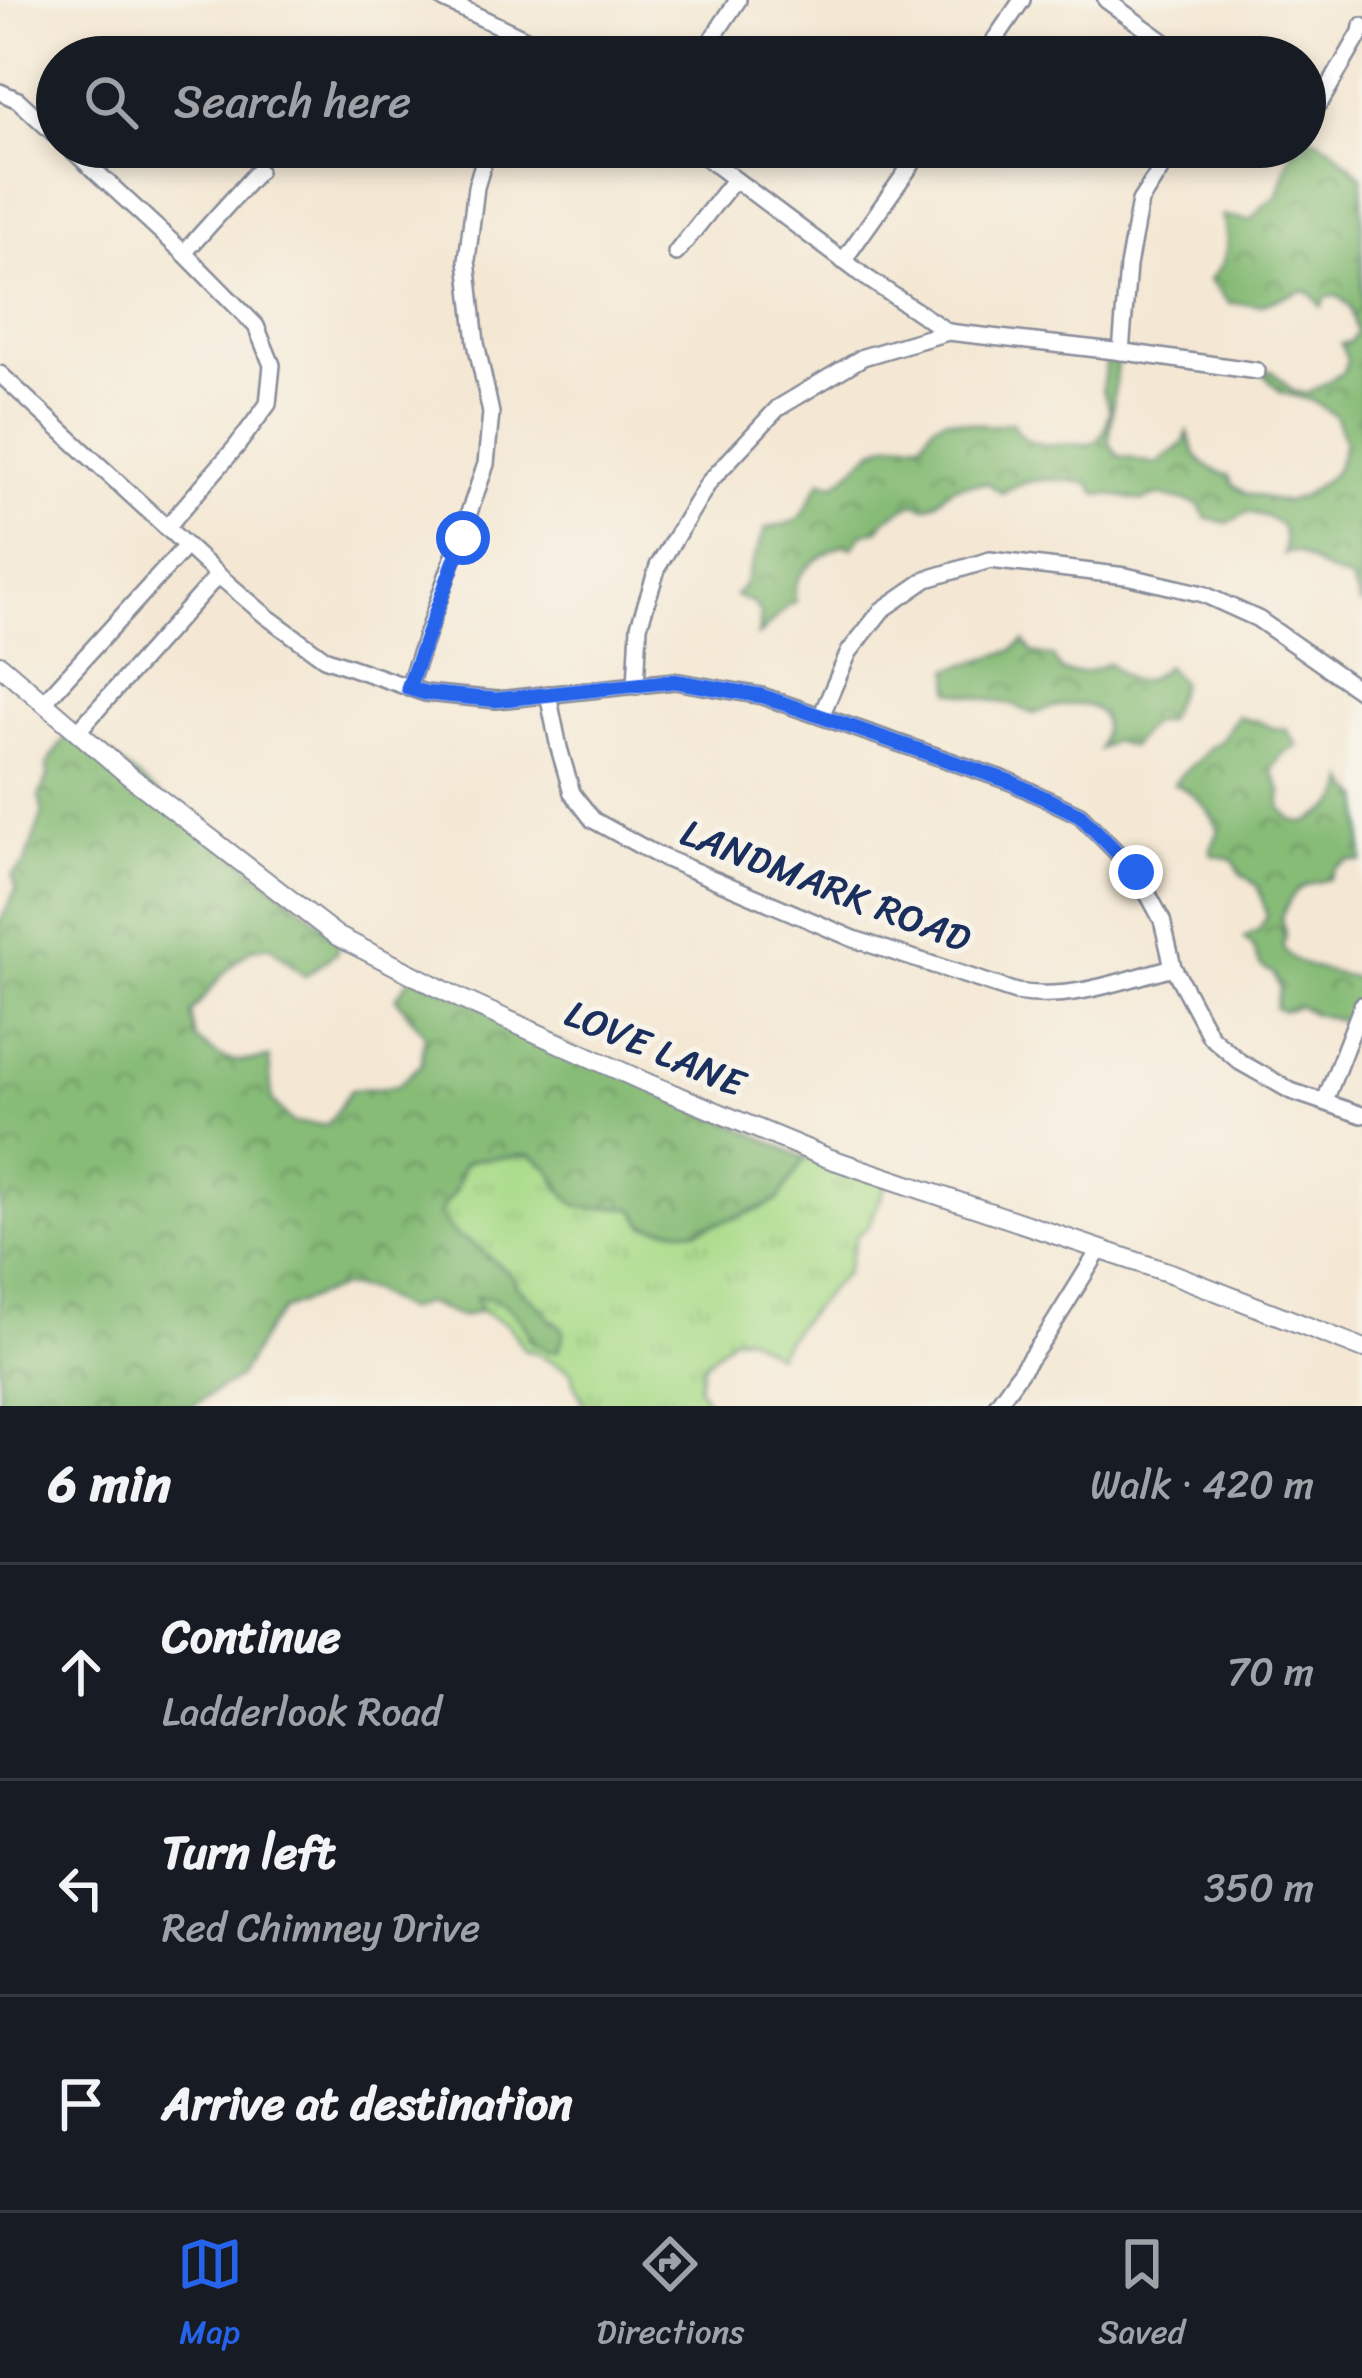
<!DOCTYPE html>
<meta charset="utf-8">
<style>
body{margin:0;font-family:Sriracha,sans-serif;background:#20242c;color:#f1f3f6}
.stop{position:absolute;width:36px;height:36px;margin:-27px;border:9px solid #2563eb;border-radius:50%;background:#fff}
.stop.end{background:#2563eb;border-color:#fff;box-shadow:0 3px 12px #0008}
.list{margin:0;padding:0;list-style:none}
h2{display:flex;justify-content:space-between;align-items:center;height:156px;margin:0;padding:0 48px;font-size:51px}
h2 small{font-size:39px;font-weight:400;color:#9ea1a6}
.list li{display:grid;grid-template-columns:78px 1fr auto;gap:36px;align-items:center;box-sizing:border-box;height:216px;padding:0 48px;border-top:3px solid #363941}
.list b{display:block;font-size:45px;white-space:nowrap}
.list p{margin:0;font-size:39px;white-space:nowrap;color:#9ea1a6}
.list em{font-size:39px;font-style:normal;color:#9ea1a6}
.icon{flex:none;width:66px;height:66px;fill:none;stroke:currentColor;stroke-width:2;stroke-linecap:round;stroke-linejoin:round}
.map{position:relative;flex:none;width:1362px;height:1406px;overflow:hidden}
.search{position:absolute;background:#171b24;box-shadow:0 6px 18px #0003;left:36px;right:36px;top:36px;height:132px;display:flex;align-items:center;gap:30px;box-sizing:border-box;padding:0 42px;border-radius:66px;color:#9ea1a6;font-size:45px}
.sheet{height:804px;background:#171b24}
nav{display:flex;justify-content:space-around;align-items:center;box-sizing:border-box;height:168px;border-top:3px solid #363941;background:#171b24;font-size:33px;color:#9ea1a6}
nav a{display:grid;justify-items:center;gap:6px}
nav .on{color:#2563eb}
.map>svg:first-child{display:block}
.grass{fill:url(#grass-tufts);stroke:#628674;stroke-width:3}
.forest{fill:url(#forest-crowns);stroke:#51766a;stroke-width:3}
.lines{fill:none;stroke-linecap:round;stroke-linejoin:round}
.minor-casing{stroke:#888c99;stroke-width:20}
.tertiary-casing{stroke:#888c99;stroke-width:22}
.minor{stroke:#fff;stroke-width:15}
.tertiary{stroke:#fff;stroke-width:18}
.route{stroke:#2563eb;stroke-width:15}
.labels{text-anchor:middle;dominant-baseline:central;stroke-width:10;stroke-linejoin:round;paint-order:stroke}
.street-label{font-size:39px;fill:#1b2f5e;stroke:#f7f3e8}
</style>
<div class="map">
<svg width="1362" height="1406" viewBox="0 0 1362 1406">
<defs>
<pattern id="grass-tufts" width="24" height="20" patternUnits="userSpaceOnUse" patternTransform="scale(3)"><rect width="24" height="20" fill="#aadc8b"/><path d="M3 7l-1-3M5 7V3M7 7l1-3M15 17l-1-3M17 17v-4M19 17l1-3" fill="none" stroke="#92bd7a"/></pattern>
<pattern id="forest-crowns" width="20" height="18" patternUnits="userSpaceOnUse" patternTransform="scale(3)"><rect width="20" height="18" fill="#87bc77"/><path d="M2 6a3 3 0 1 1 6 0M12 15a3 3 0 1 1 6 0" fill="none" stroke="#6e9965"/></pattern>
</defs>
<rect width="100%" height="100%" fill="#f7f3e8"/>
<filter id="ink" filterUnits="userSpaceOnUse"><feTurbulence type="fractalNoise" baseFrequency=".00833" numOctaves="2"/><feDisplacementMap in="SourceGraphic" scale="24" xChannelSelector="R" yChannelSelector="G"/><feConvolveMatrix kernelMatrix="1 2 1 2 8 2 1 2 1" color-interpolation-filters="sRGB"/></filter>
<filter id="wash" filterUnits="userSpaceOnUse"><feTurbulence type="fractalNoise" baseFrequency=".004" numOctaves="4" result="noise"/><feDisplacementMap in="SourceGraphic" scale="48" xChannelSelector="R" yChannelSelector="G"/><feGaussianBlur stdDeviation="2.7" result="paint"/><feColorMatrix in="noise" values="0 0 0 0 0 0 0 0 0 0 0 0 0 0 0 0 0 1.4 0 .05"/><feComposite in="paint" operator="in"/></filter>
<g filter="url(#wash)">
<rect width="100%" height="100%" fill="#f4e8d4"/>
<!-- grass -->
<path class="grass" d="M531,1155l20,15 9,19 35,19 24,-3 15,4 11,16 50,6 66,-22 17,-10 27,-41 84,21 -21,48 -11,8 -11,37 -49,53 -21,30 -29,-19 -14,1 -29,27 -6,23 13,19h-127l-14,-35 -37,-20h-8l-17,-26 -28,-14 -4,-14c19,-2 40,13 51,29l26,-1 -9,-15 -27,-24 -6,-11 -39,-32 -16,-7 -18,-22 17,-24 9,-26 7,-4z"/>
<!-- forest -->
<g class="forest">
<path d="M1305,134l25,12 32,31v428l-3,-2v-6l-9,-17 -22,-8 -30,-19 -9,-1 -5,3c4,-32 -6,-36 -36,-43l-20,11 -22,-5 -8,-14 -38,-9 -17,6 -35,-7 -11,1 -7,-11c-30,-6 -63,-8 -88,9l-15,-10c-11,1 -29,0 -38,7 -10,8 -8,11 -23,17l-12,-4 -26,14 -9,12 -17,5 -9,13 -9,-3c-23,11 -57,30 -48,58l-8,4 -30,30 3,-21 -7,-11 -19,-8 9,-11 22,-57c47,-7 32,-14 56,-48l13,4c17,-10 28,-30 47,-38 11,-5 28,-4 40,-5l12,-17 12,-6 45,8 21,-4c12,31 50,22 78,22l8,-3 8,-13 4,-18 -8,-21 6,-38 10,2 -9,89 9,14 39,8 26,-20 5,-12c6,28 14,35 41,44l4,9 12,8 41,9 16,-5 33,-24 10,-31 -10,-27 -23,-14 -32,-9 -19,-21h11l21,20 14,3 37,-22 3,-13 -6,-15 9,-2 6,-9 -6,-27 -12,-10 -12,1 -5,10 -10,-14 -9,-3 -42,15 -31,-2 -20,-23c20,-19 21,-38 13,-64l30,4 13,-16 12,-7 16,-50h12z"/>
<path d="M1024,641l9,12 20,4 8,14c17,5 32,0 47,-8 25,22 33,25 58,3l15,16 -14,38 -18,4 -18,23 -18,-6 -14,8c2,-9 7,-21 4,-29 -8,-26 -53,-13 -70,-6l-20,-9 -62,-14 -1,-22 61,-18z"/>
<path d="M1237,716l16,6 2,-2 18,8 13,1 12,17 -16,8 -10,16 9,21v17l11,12 14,3c21,-11 38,-18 41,-43l5,9 10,9v64l-13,-2 -14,8 -6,11c-33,8 -32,7 -48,38 1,7 4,13 4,19 0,4 -2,7 -2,10 4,22 61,28 79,33v19l-7,25 -41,-9 -16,-8 -15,5 -8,-3 5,-19 -6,-15 -14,-9 -7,-18 -9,-9 15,-8 8,-14 -9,-30 -17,-12 -8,-15 -21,-4 -1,-7 8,-17c-8,-21 -24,-39 -45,-47 9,-16 28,-22 34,-36l13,-7z"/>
<path d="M73,726l265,210 -1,16 -32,24 -35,-30 -19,3 -27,24 -33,40 5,26c29,23 35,26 73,19l3,43 21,22 34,2 24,-35 46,-4 25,-22 2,-30 -28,-36 17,-24 392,184 -27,42 -17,8 -66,23 -50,-5 -11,-17c-18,-5 -43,3 -57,-4 -13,-7 -17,-20 -24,-31 -5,-8 -14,-13 -22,-19l-60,5 -7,4 -9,26 -16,24 17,22 16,7 39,32 6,11 27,24 9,13 2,-2 9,10 -5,19 -10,1 -18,-10c-6,-24 -30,-45 -55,-44l4,14 -20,6 -35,-14 -20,7 -36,-20 -27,-4 -58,23 -17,19 -28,49 -47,29h-192v-484l16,-32 -4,-14 12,-11 19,-52 -4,-16 9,-20 -1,-12z"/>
</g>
</g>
<g filter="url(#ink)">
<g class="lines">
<defs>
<g id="minor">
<polyline points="444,0 564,57"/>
<polyline points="1106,0 1185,57"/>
<polyline points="700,57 738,0"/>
<polyline points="983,57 1022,0"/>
<polyline points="0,92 18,100 57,136"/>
<polyline points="1305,118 1321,101 1361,32 1362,26"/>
<polyline points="69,147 184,253 256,326 272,365 268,404 236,447 166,528"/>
<polyline points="692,147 864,276 948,332"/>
<polyline points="184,253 258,171"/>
<polyline points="676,253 734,180"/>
<polyline points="843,261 924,147"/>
<polyline points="1121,352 1128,266 1140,201 1175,147"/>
<polyline points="0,374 218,575 266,616 324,658 425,693 497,700 674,681 762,696 1011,782 1080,815 1136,872 1162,920 1173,967 1210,1036 1240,1062 1291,1091 1362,1115"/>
<polyline points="636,686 639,626 658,566 709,482 778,408 863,357 948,332 1132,353 1257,371"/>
<polyline points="408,688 486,464 491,413 476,343 467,260 476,187 488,147"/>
<path d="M548,694l11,54 13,45 21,27 64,35 197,84 162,53c54,9 105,-11 157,-25"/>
<polyline points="44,702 186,546"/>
<polyline points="821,716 849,652 882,610 927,579 990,560 1126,576 1203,594 1258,619 1362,692"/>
<polyline points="78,731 218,575"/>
<polyline points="1325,1101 1362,1005"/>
<polyline points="996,1406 1046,1336 1100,1249"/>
</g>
<polyline id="tertiary" points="0,665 127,774 337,936 461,999 647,1083 828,1158 1173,1274 1362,1348"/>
</defs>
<!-- minor casing -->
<use href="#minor" class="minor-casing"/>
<!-- tertiary casing -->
<use href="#tertiary" class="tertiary-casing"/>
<!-- minor -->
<use href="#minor" class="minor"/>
<!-- tertiary -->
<use href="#tertiary" class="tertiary"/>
</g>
</g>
<g class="lines" filter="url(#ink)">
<!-- route -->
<polyline class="route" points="463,538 408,688 425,693 496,700 674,681 762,696 1011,782 1080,815 1136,872"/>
</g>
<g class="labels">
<!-- street labels -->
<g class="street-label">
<text transform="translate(826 885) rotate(21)">LANDMARK ROAD</text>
<text transform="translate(655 1048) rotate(23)">LOVE LANE</text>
</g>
</g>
</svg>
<div class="stop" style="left:463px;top:538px"></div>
<div class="stop end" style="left:1136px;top:872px"></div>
<div class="search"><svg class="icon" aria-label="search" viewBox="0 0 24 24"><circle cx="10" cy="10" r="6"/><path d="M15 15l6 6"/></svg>Search here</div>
</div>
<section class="sheet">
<h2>6 min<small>Walk · 420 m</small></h2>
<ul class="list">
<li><svg class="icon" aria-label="ahead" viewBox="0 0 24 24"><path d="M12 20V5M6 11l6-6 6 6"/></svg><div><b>Continue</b><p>Ladderlook Road</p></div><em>70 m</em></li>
<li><svg class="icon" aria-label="left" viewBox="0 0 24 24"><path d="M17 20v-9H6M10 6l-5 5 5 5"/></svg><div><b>Turn left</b><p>Red Chimney Drive</p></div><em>350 m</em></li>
<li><svg class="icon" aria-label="arrive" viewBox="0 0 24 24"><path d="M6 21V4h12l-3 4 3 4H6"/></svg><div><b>Arrive at destination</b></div></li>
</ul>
</section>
<nav>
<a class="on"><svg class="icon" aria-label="map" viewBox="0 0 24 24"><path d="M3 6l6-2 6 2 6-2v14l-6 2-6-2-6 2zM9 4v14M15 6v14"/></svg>Map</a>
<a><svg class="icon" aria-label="directions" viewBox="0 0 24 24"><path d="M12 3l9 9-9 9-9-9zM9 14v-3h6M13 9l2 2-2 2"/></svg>Directions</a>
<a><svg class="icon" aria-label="saved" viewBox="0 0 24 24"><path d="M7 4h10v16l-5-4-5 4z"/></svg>Saved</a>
</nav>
